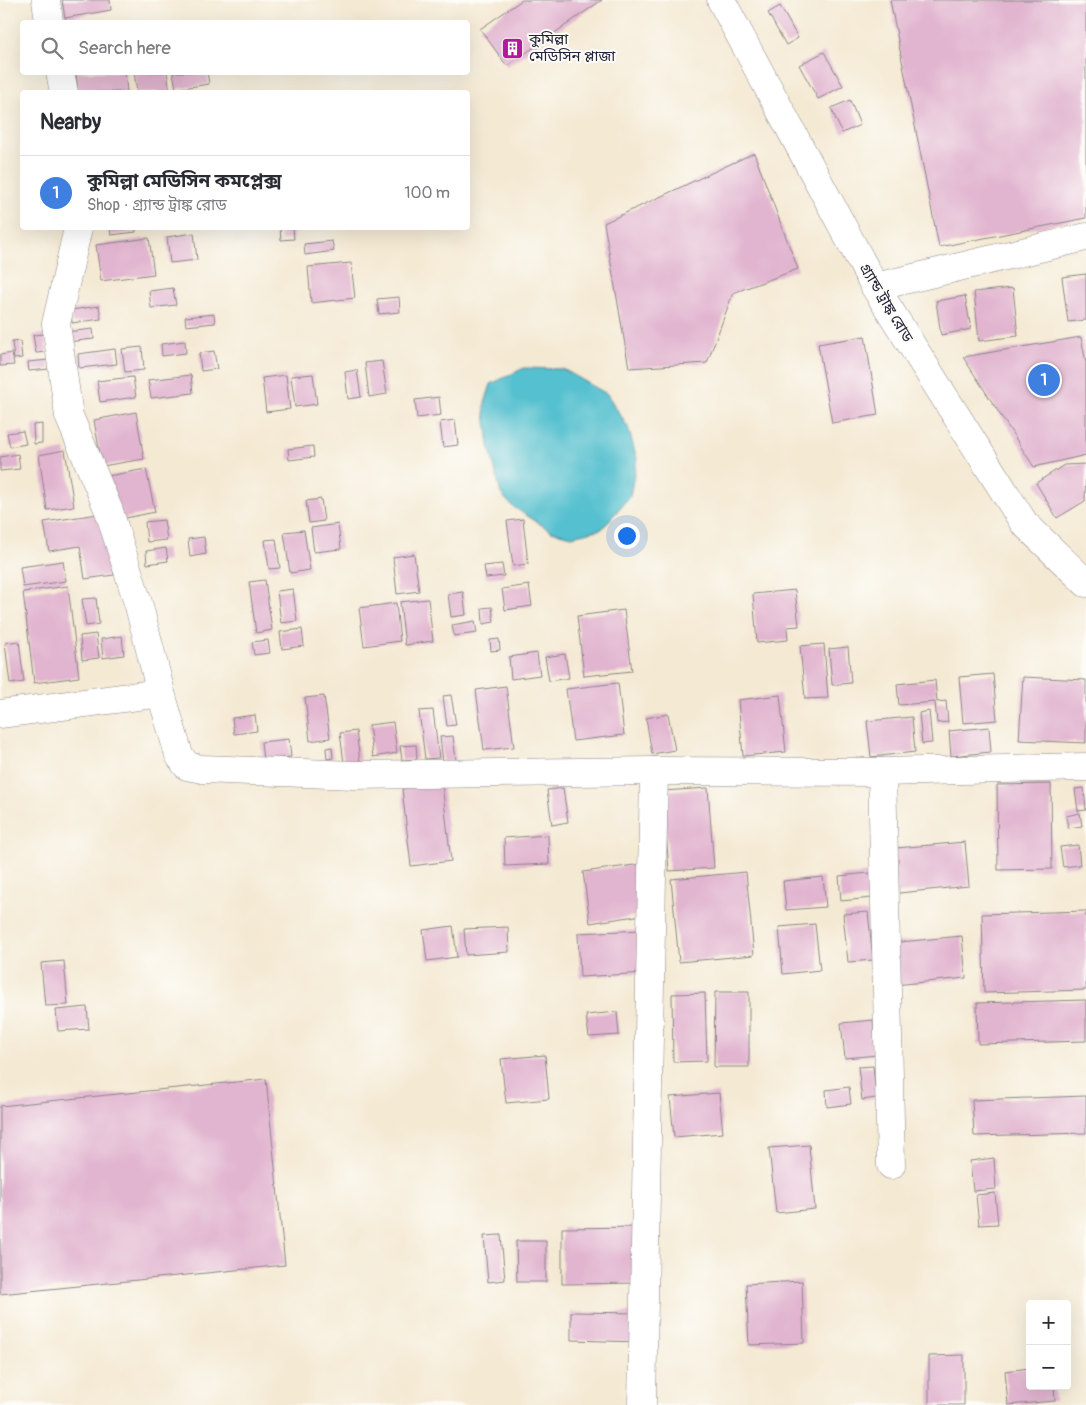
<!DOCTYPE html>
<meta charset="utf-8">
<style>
body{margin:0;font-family:Pangolin,"Noto Sans Bengali",sans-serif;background:#f7f7f7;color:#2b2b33}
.controls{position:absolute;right:15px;bottom:15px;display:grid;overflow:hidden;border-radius:5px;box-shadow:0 5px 20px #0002}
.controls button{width:45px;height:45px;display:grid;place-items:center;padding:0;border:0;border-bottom:1px solid #e1e1e2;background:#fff;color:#2b2b33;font:25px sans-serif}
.you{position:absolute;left:626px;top:535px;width:18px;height:18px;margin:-12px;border:4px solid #fff;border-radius:50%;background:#1a73e8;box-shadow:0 0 0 8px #1a73e833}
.badge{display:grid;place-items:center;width:32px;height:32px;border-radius:50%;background:#b5179e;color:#fff;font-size:16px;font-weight:700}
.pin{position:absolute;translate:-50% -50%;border:2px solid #fff;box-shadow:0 1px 5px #0006}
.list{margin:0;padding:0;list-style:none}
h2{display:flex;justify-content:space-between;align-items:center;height:65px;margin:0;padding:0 20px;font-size:21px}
h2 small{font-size:16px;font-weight:400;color:#7c7c81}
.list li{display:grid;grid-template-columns:32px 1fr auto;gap:15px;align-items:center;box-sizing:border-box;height:75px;padding:0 20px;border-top:1px solid #e1e1e2}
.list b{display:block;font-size:19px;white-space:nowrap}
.list p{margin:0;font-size:16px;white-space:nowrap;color:#7c7c81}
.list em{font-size:16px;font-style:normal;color:#7c7c81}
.icon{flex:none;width:28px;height:28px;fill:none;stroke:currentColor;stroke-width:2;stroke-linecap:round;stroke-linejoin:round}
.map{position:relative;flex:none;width:1086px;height:1405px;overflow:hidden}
.search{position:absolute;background:#fff;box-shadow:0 5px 20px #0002;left:20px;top:20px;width:450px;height:55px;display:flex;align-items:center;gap:12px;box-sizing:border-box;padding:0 18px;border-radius:5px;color:#7c7c81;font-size:19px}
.panel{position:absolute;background:#fff;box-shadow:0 5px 20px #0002;left:20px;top:90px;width:450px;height:140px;border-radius:5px}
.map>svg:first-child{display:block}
.water{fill:#54c0cf;stroke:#3b7185}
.building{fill:#e1b4cf}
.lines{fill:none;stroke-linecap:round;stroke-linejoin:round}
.minor-casing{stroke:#8b8687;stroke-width:29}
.highway-casing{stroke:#8b8687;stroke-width:29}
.minor{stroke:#fff;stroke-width:28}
.highway{stroke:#fff;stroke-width:28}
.labels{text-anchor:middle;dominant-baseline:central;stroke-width:4;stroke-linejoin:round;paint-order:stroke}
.poi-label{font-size:15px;fill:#22223b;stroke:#fdfcf7;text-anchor:start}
.street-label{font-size:15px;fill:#22223b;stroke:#fdfcf7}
</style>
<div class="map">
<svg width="1086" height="1405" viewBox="0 0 1086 1405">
<rect width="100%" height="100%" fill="#fdfcf7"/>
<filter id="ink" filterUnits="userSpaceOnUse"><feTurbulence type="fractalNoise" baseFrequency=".02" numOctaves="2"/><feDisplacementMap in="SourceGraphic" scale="10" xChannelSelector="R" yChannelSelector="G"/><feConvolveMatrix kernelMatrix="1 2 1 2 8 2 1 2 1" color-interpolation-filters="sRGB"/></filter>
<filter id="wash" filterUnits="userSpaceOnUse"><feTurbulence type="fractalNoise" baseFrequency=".0096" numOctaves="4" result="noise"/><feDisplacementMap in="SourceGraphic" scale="20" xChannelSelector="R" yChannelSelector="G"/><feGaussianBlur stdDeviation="1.12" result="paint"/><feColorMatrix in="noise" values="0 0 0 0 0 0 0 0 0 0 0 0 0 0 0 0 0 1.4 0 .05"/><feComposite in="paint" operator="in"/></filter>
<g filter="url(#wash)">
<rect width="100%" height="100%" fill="#f4e9d3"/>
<!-- water -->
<polygon class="water" points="524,368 563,369 607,394 628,427 637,459 630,496 602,529 572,536 551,531 512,506 501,494 489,445 484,406 491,384"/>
<g id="blocks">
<!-- building -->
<g class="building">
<polygon points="62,0 110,0 111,10 65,18"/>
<polygon points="522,0 602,0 507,66 480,29"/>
<polygon points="890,0 1086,0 1086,218 939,247"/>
<polygon points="780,6 798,38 786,45 768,13"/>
<polygon points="824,52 843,86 818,99 799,65"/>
<polygon points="76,72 125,72 127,92 78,92"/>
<polygon points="134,72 167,72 170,92 137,92"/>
<polygon points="173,72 207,72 209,84 176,89"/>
<polygon points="850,100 860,125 842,133 831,108"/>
<polygon points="754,153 798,269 733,293 707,363 629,368 604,223"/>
<polygon points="110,228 136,228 136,232 111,235"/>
<polygon points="280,228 293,228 294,239 281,240"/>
<polygon points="194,233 197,260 170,263 167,237"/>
<polygon points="149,238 154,274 101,281 96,245"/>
<polygon points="332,241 334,251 305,255 304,244"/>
<polygon points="351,263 355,298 311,303 308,267"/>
<polygon points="1086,274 1086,320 1068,322 1062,277"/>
<polygon points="173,288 176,305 151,308 149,291"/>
<polygon points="1013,288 1018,336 979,341 974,292"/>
<polygon points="965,296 971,329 941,335 936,301"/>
<polygon points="399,297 400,312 379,314 377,299"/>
<polygon points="99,306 101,319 72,323 71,310"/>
<polygon points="214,314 215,323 186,326 185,317"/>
<polygon points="93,329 94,339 67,342 66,332"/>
<polygon points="45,334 47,352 36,353 33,335"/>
<polygon points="865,336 878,415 832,423 818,344"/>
<polygon points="1081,337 1086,363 1086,455 1034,467 963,357"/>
<polygon points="20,341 22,358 14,359 12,342"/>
<polygon points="185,341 186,353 162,356 161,344"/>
<polygon points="142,347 144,370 125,372 122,349"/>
<polygon points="115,349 117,364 79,368 78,354"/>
<polygon points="214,351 217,369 201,371 199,353"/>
<polygon points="12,353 14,365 0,366 0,355"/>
<polygon points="48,360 49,369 29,371 28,362"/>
<polygon points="382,361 387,394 369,397 365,363"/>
<polygon points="357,370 361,397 348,399 345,372"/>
<polygon points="313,374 317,404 295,407 291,376"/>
<polygon points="191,375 193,393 151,398 148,380"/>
<polygon points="286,375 290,409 266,412 262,378"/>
<polygon points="133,377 136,397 100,402 97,381"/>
<polygon points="439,397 441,415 417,418 415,400"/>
<polygon points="136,412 144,459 102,466 94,420"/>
<polygon points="455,420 458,445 443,447 440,422"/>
<polygon points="42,424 42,443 34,444 33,425"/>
<polygon points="23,431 26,444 10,447 7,433"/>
<polygon points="313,446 314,457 289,460 288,449"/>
<polygon points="65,450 74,506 47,510 39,455"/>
<polygon points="18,454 20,469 0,471 0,457"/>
<polygon points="1086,464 1085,501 1057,518 1036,483 1064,465"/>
<polygon points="146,469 155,512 116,520 108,476"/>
<polygon points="321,499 324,521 309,523 306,501"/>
<polygon points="105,513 114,575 85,579 80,546 49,551 44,522"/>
<polygon points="523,519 528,564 513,566 507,521"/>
<polygon points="164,520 167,540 147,542 145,522"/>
<polygon points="338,524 341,549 314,552 311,528"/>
<polygon points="304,530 310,570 290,573 284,532"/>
<polygon points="204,537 206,554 190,557 188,539"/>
<polygon points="276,539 280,568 269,569 265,540"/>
<polygon points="166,548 168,561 147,564 146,551"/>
<polygon points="414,554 419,591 397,594 393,557"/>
<polygon points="63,561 66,581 23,587 20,567"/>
<polygon points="502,564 504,576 486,578 484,566"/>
<polygon points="265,580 272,630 256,633 249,582"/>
<polygon points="529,585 532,606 505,610 502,589"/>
<polygon points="68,586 79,677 34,683 23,592"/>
<polygon points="293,589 297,621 281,623 277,591"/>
<polygon points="795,590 799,626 787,627 788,640 757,643 753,594"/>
<polygon points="463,592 466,615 451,617 448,594"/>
<polygon points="96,598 99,624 86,626 82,599"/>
<polygon points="428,599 433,641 405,645 400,602"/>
<polygon points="396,603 400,641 364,646 359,608"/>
<polygon points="492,607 494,622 483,624 482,608"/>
<polygon points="624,610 632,671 584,676 577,616"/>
<polygon points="475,621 477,633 454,636 452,625"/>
<polygon points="302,629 304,646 282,649 280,632"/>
<polygon points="96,634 99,658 82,660 80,636"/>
<polygon points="122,636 124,655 103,658 101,639"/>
<polygon points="499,639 500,650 491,651 490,640"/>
<polygon points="268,640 270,653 254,655 252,642"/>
<polygon points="19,641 24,682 10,684 5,643"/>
<polygon points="824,644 828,698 805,699 800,646"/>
<polygon points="848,647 851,683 832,685 829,649"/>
<polygon points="537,653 540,675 511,679 509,657"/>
<polygon points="565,654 569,678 549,681 545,657"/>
<polygon points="993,674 997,720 963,723 959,677"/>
<polygon points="1023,677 1086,680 1086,743 1019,740"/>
<polygon points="935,680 937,702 946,701 948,722 937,723 935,702 899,705 897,684"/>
<polygon points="618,683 624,735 573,741 566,689"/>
<polygon points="506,686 514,747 484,750 476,690"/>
<polygon points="451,695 456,725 447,726 443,696"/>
<polygon points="780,695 786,752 743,756 738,700"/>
<polygon points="324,696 330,738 310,741 305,698"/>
<polygon points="433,710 439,758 425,759 419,711"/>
<polygon points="929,711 932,743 922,744 919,713"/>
<polygon points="668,714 675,750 652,754 646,718"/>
<polygon points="255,715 257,731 234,734 232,718"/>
<polygon points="912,717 915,752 871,757 867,721"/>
<polygon points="393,722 397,753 373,757 369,725"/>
<polygon points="989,727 991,752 951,756 949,731"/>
<polygon points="356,731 360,761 344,763 340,733"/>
<polygon points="453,736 456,760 443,762 440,737"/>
<polygon points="289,739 291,757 263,760 261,742"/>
<polygon points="416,745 417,759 402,760 400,746"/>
<polygon points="332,747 333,758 327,759 326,748"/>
<polygon points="442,784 451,861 411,866 402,789"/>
<polygon points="1051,784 1052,869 998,870 997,785"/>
<polygon points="563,788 568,822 552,825 547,790"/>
<polygon points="708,788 714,868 669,871 663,791"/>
<polygon points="1084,788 1086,810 1078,811 1075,789"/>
<polygon points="1080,813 1082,826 1068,828 1066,816"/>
<polygon points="548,835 549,864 505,866 504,838"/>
<polygon points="965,842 969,886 889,894 885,849"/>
<polygon points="1078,845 1080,865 1063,867 1060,847"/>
<polygon points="642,864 649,914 590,923 583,872"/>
<polygon points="746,872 754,955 679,962 671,879"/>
<polygon points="870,873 872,898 841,901 839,876"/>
<polygon points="823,877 826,907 786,910 783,881"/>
<polygon points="1086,911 1086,990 984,993 982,914"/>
<polygon points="868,912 873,960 848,962 843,914"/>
<polygon points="815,924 820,970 783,974 779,927"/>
<polygon points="453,926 457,957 427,961 423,930"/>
<polygon points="508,927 509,952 466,955 464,929"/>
<polygon points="643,930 645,973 580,977 578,933"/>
<polygon points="962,936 966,978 894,985 890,943"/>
<polygon points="64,961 68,1005 45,1006 41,963"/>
<polygon points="715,992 749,992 749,1067 714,1067"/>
<polygon points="705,993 707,1061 673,1062 672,994"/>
<polygon points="1086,1000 1086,1041 978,1044 977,1003"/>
<polygon points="87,1007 89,1029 58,1031 56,1010"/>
<polygon points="617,1012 619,1035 589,1037 586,1015"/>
<polygon points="873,1020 877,1055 845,1058 841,1023"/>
<polygon points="545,1055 549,1099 506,1103 501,1059"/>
<polygon points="873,1066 876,1098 862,1100 858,1067"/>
<polygon points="266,1079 285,1265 0,1294 0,1106"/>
<polygon points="849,1087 851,1104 827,1107 826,1090"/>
<polygon points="719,1093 723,1133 674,1137 670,1097"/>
<polygon points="1086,1096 1086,1133 974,1136 972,1100"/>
<polygon points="809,1145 815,1209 776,1213 769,1148"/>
<polygon points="994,1158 996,1189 973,1191 970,1161"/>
<polygon points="995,1193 998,1224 979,1225 976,1195"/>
<polygon points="640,1227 641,1283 562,1284 562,1228"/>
<polygon points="501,1235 505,1280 488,1282 484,1236"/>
<polygon points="516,1241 546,1241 546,1282 517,1282"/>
<polygon points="802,1281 804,1343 749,1345 746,1284"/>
<polygon points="571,1312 639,1313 638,1342 571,1340"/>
<polygon points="964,1355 964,1405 929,1405 929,1356"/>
<polygon points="1030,1368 1030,1386 1054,1386 1055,1401 1008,1405 1005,1371"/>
</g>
</g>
</g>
<g filter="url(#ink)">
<use href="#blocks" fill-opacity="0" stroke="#8b8687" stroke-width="1"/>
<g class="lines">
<defs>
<g id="minor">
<polyline points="46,0 49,22"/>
<polyline points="60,72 64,92"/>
<polyline points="78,228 56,324 69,416 109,511 139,606 161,693"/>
<polyline points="875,287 1086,237"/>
<polyline points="0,714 161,693 179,755 187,766 202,769 354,775 654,771 882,772 1086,767"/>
<polyline points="882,772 891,1165"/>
<polyline points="642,1405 654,771"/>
</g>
<polyline id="highway" points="721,0 875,287 1024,523 1086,583"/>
</defs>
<!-- minor casing -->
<use href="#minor" class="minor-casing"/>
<!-- highway casing -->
<use href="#highway" class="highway-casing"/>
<!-- minor -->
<use href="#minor" class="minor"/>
<!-- highway -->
<use href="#highway" class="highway"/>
</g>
</g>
<!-- icons -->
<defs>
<symbol id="building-square" viewBox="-11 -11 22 22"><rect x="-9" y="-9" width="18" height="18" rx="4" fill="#b5179e" stroke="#fdfcf7"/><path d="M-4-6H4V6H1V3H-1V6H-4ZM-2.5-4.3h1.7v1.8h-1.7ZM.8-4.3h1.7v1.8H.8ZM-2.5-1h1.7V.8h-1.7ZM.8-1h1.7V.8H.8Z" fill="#fff"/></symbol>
</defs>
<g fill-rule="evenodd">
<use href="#building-square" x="500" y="36" width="25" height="25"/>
</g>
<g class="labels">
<!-- poi labels -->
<g class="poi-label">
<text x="529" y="39">কুমিল্লা<tspan x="529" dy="17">মেডিসিন প্লাজা</tspan></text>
</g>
<!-- street labels -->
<g class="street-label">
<text transform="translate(886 303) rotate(59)">গ্র্যান্ড ট্রাঙ্ক রোড</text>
</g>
</g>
</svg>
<div class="controls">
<button>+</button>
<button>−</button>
</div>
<div class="you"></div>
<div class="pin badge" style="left:1044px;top:380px;background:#3f7fe0">1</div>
<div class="search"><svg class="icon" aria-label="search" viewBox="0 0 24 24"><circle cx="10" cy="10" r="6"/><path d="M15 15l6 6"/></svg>Search here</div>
<section class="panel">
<h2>Nearby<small></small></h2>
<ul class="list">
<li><span class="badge" style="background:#3f7fe0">1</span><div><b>কুমিল্লা মেডিসিন কমপ্লেক্স</b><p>Shop · গ্র্যান্ড ট্রাঙ্ক রোড</p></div><em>100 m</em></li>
</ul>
</section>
</div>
